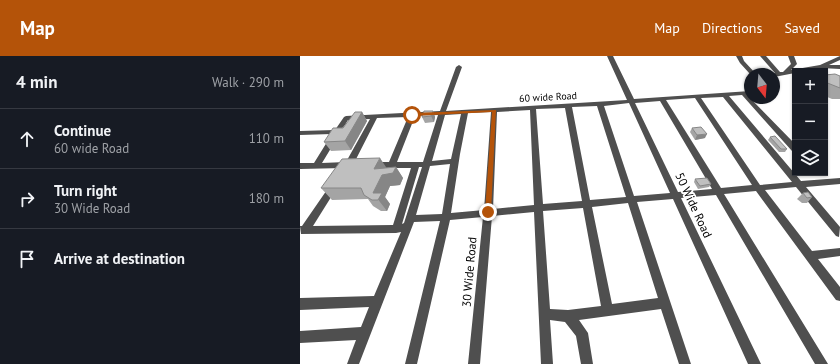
<!DOCTYPE html>
<meta charset="utf-8">
<style>
body{margin:0;font-family:"PT Sans",sans-serif;background:#242831;color:#f1f3f6}
.controls{position:absolute;right:12px;top:12px;display:grid;overflow:hidden;border-radius:0px;box-shadow:0 1px 3px #0004}
.controls button{width:36px;height:36px;display:grid;place-items:center;padding:0;border:0;border-bottom:1px solid #363941;background:#171b24;color:#f1f3f6;font:20px sans-serif}
.compass{position:absolute;left:444px;top:12px;width:36px;height:36px;border-radius:50%;background:#171b24;box-shadow:0 1px 3px #0004;rotate:164deg}
.stop{position:absolute;width:12px;height:12px;margin:-9px;border:3px solid #b45309;border-radius:50%;background:#fff}
.stop.end{background:#b45309;border-color:#fff;box-shadow:0 1px 4px #0008}
.list{margin:0;padding:0;list-style:none}
h2{display:flex;justify-content:space-between;align-items:center;height:52px;margin:0;padding:0 16px;font-size:17px}
h2 small{font-size:13px;font-weight:400;color:#9ea1a6}
.list li{display:grid;grid-template-columns:26px 1fr auto;gap:12px;align-items:center;box-sizing:border-box;height:60px;padding:0 16px;border-top:1px solid #363941}
.list b{display:block;font-size:15px;white-space:nowrap}
.list p{margin:0;font-size:13px;white-space:nowrap;color:#9ea1a6}
.list em{font-size:13px;font-style:normal;color:#9ea1a6}
.icon{flex:none;width:22px;height:22px;fill:none;stroke:currentColor;stroke-width:2;stroke-linecap:round;stroke-linejoin:round}
.map{position:relative;flex:none;width:540px;height:308px;overflow:hidden}
header{display:flex;align-items:center;gap:24px;box-sizing:border-box;height:56px;padding:0 20px;background:#b45309;color:#fff}
header strong{font-size:19px}
nav{display:flex;gap:22px;margin-inline-start:auto;font-size:14px}
main{display:flex}
aside{flex:1;background:#171b24}
.map>svg:first-child{display:block}
.lines{fill:none;stroke-linecap:round;stroke-linejoin:round}
.minor{fill:#4f4f4f;fill-rule:evenodd}
.wall{fill:#a4a4a4}
.shaded-wall{fill:#868686}
.building{fill:#bfbfbf;stroke:#868686}
.route{fill:#b45309}
.labels{text-anchor:middle;dominant-baseline:central;stroke-width:3.5;stroke-linejoin:round;paint-order:stroke}
.far-street-label{font-size:10px;fill:#000;stroke:#fff}
.street-label{font-size:12px;fill:#000;stroke:#fff}
</style>
<header>
<strong>Map</strong>
<nav><a>Map</a><a>Directions</a><a>Saved</a></nav>
</header>
<main>
<aside>
<h2>4 min<small>Walk · 290 m</small></h2>
<ul class="list">
<li><svg class="icon" aria-label="ahead" viewBox="0 0 24 24"><path d="M12 20V5M6 11l6-6 6 6"/></svg><div><b>Continue</b><p>60 wide Road</p></div><em>110 m</em></li>
<li><svg class="icon" aria-label="right" viewBox="0 0 24 24"><path d="M7 20v-9h11M14 6l5 5-5 5"/></svg><div><b>Turn right</b><p>30 Wide Road</p></div><em>180 m</em></li>
<li><svg class="icon" aria-label="arrive" viewBox="0 0 24 24"><path d="M6 21V4h12l-3 4 3 4H6"/></svg><div><b>Arrive at destination</b></div></li>
</ul>
</aside>
<div class="map">
<svg width="540" height="308" viewBox="0 0 540 308">
<rect width="100%" height="100%" fill="#fff"/>
<g class="lines">
<!-- minor -->
<g class="minor">
<path d="M307,0h6l21,43 116,-8v4h-2l2,3 45,46v7h-3l-50,-56 -13,1 72,85 39,-3v6l-34,3 34,40 -1,10 -3,-1 -40,-49 -31,3 47,61 28,-3v8l-22,3 22,28v14l-4,-1 -80,-109 -32,3 104,170h-13l-99,-169 -35,3 80,166h-13l-75,-165 -36,3 54,162h-12l-18,-55 -82,11 9,13 5,31h-12l-5,-28 -11,-14 -15,-2 3,44h-12l-7,-152 -42,4 -12,148h-12l15,-147 -33,3 -33,144h-12l35,-143 -26,1 -55,142h-12l9,-24 -56,3v-12l61,-4 8,-20 -69,3v-12l74,-2 27,-64 -5,1 -95,1 -1,-8h2l29,-42 3,-1 4,3 -25,40 80,-1 18,-57h-39l-4,-3 4,-3h17l19,-45 -31,1 -24,47c-3,4 -5,7 -10,6v-3l-43,1v-6h14l18,-29 -32,1v-4l35,-1 9,-13 2,-1 94,-5 16,-44 3,-2 3,2 -16,44 181,-11zM423,41l69,85 -32,3 -59,-87zM395,42l57,87 -31,3 -55,-88zM360,45l52,88 -34,3 -43,-89zM329,47l41,90 -36,3 -30,-90zM297,50l29,91 -36,3 -18,-93zM265,52l17,93 -39,3 -7,-95zM230,54l4,95 -41,4 4,-97zM191,56l-7,98 -33,3 9,-59 8,-41zM161,58l-10,45 -19,2 13,-46zM138,59l-15,47h-26l18,-46zM70,63l-24,43 -24,1 26,-43zM150,108l-8,50 -26,1 14,-49zM119,111h3l-18,56 -2,1zM328,147l30,95 -46,6 -20,-97zM283,152l18,98 -33,4 -18,-1 -7,-98z"/>
<polygon points="436,0 442,0 444,5 456,18 450,18 440,7"/>
<polygon points="460,0 466,0 480,16 483,16 491,8 488,0 494,0 497,8 491,14 520,9 540,0 540,4 529,9 540,9 540,13 521,12 495,15 495,17 474,21 474,18 472,18 475,17"/>
</g>
</g>
<!-- wall -->
<g class="wall">
<polygon points="525,19 540,20 540,43 532,43 525,40"/>
<polygon points="133,55 135,61 134,66 125,67 122,61"/>
<polygon points="62,56 67,65 51,94 31,95 24,86"/>
<polygon points="392,72 405,82 395,84 390,76"/>
<polygon points="470,81 487,93 485,96 479,96 468,84"/>
<polygon points="96,111 103,122 100,129 90,130 85,141 90,148 87,155 81,155 73,150 68,143 32,144 21,132 87,112"/>
<polygon points="395,123 411,128 409,131 398,133 394,126"/>
<polygon points="503,137 512,141 507,147 502,147 497,143"/>
</g>
<!-- shaded-wall -->
<g class="shaded-wall">
<polygon points="133,55 135,61 134,66 131,60"/>
<polygon points="62,56 67,65 51,94 45,85"/>
<polygon points="407,78 405,82 395,84 397,79"/>
<polygon points="80,102 88,114 96,111 103,122 100,129 90,130 85,141 90,148 87,155 73,137 74,113"/>
</g>
<!-- building -->
<g class="building">
<polygon points="535,18 540,20 540,32 525,26 525,19"/>
<polygon points="124,55 133,55 131,60 122,61"/>
<polygon points="55,56 62,56 45,85 24,86 33,72 43,72"/>
<polygon points="401,71 407,78 397,79 392,72"/>
<polygon points="475,80 487,93 481,93 470,81"/>
<polygon points="80,102 74,113 96,111 93,117 82,119 73,137 82,137 78,144 72,144 64,139 61,132 21,132 42,103"/>
<polygon points="407,122 411,128 400,130 395,123"/>
<polygon points="508,136 512,141 507,142 503,137"/>
</g>
<!-- route -->
<polygon class="route" points="196,54 191,156 188,159 185,156 192,56 112,60 110,59 112,57"/>
<g class="labels">
<!-- far-street labels -->
<g class="far-street-label">
<text transform="translate(248 41) rotate(-3)">60 wide Road</text>
</g>
<!-- street labels -->
<g class="street-label">
<text transform="translate(394 149) rotate(65)">50 Wide Road</text>
<text transform="translate(169 216) rotate(-85)">30 Wide Road</text>
</g>
</g>
</svg>
<div class="controls">
<button>+</button>
<button>−</button>
<button><svg class="icon" aria-label="layers" viewBox="0 0 24 24"><path d="M12 4l9 5-9 5-9-5zM3 14l9 5 9-5"/></svg></button>
</div>
<svg class="compass" viewBox="-18 -18 36 36"><path d="M0-13l5 13h-10z" fill="#e53935"/><path d="M0 13l5-13h-10z" fill="#9ea1a6"/></svg>
<div class="stop" style="left:112px;top:59px"></div>
<div class="stop end" style="left:188px;top:156px"></div>
</div>
</main>
